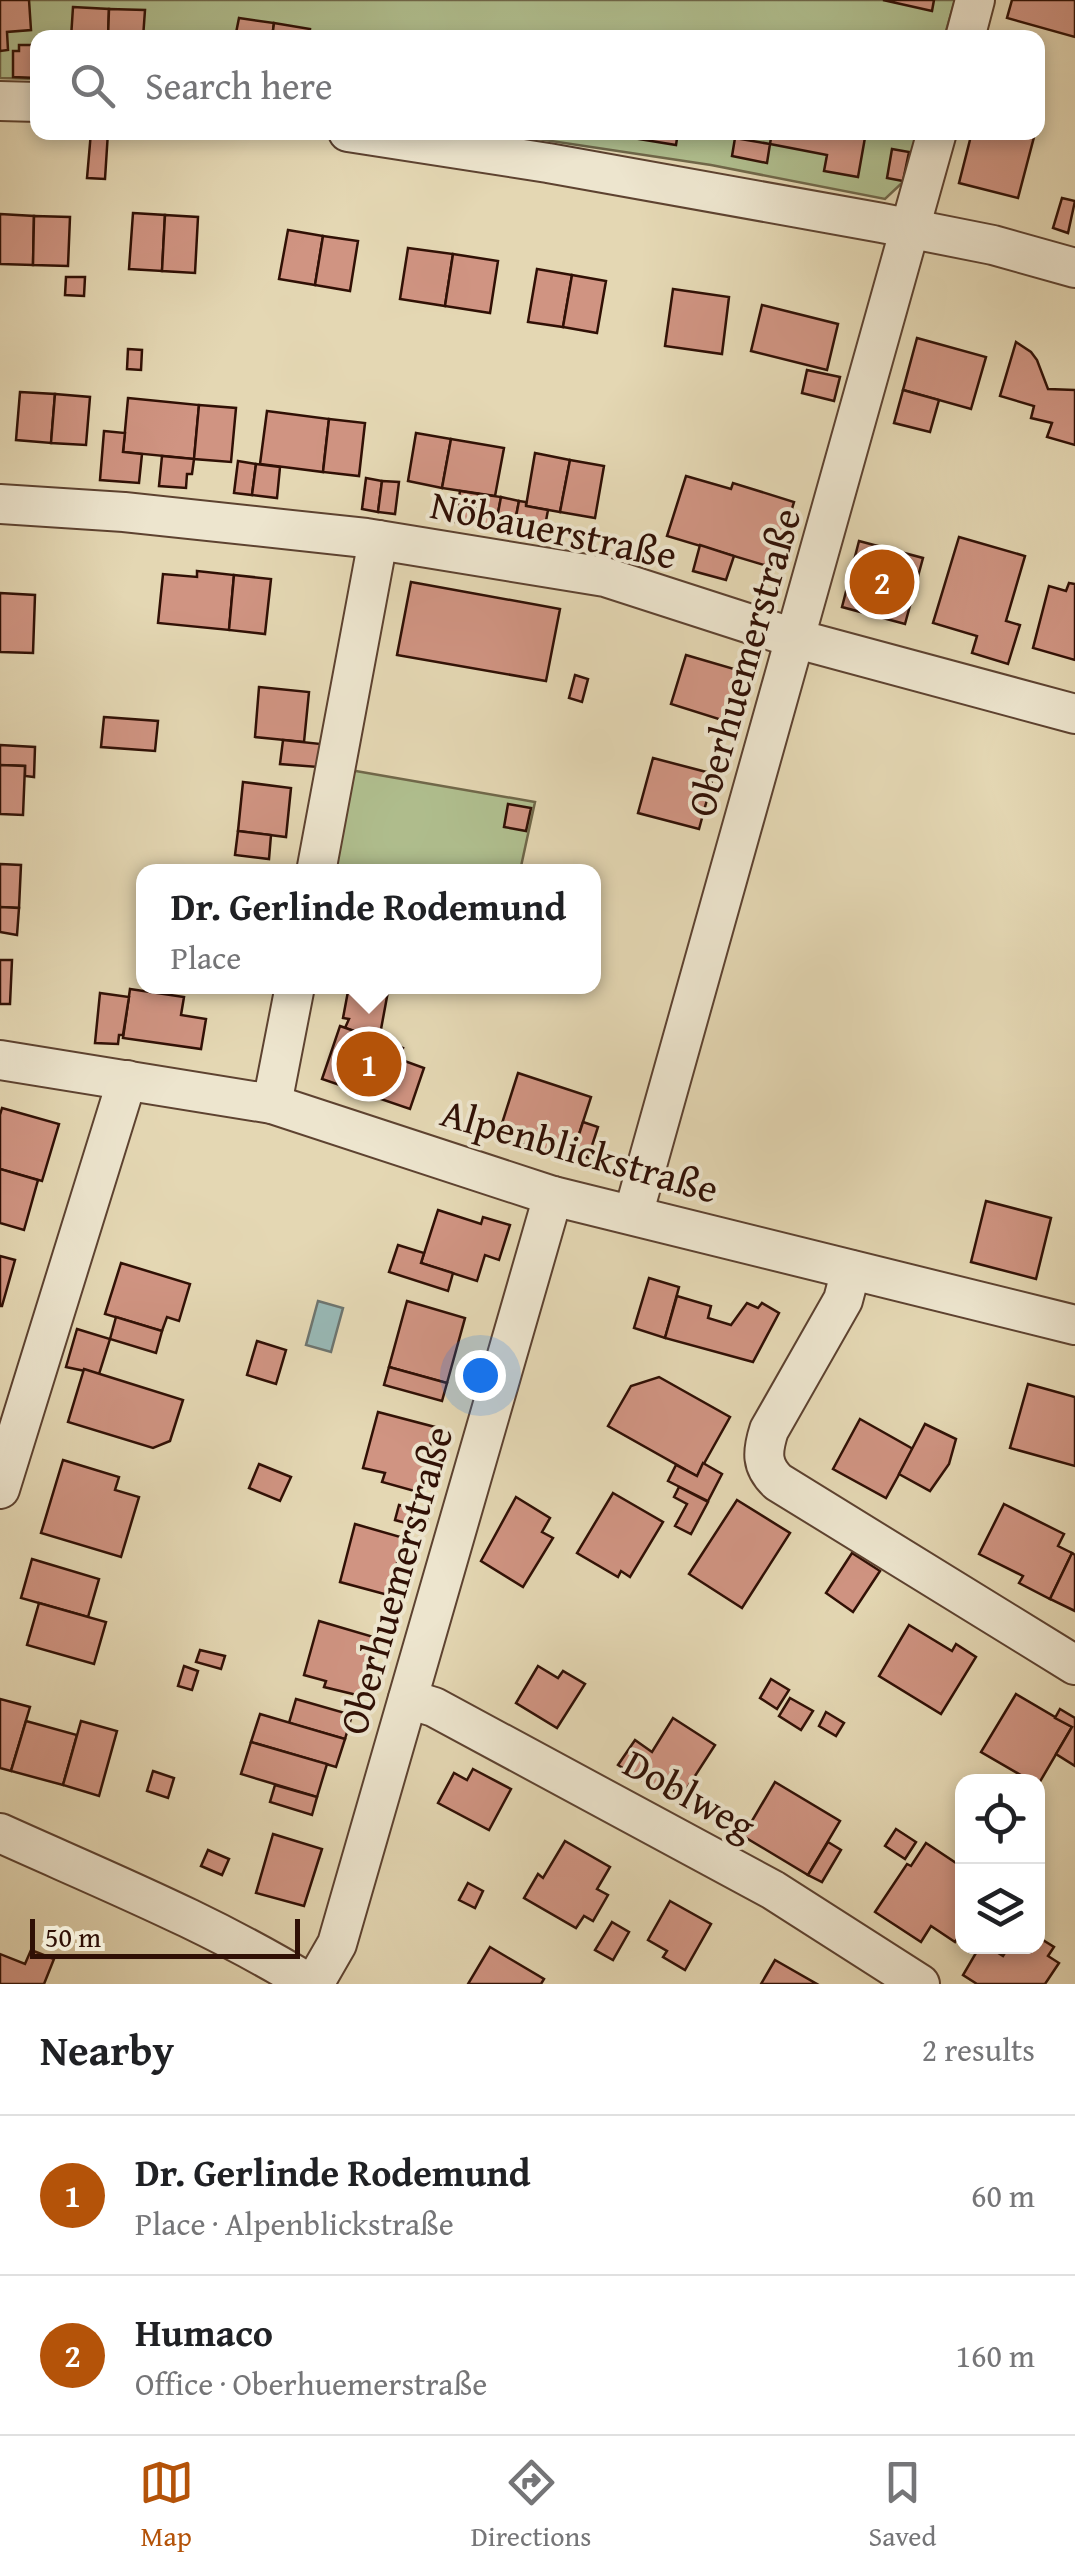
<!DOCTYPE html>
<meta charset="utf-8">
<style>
body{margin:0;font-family:"Gentium Book Plus",serif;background:#f6f6f6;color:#202124}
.controls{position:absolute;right:30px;bottom:30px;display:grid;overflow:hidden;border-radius:20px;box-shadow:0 5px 15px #0003}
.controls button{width:90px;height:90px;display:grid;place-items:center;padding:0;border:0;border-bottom:2px solid #e0e0e0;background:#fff;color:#202124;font:50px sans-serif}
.scale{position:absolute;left:30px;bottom:25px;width:270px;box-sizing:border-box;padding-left:10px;border:5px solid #301005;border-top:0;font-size:28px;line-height:35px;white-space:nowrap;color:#301005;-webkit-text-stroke:8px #ede5ce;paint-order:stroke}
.you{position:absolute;left:480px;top:1375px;width:35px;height:35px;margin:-25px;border:8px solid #fff;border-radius:50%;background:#1a73e8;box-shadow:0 0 0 15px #1a73e833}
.badge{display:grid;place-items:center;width:65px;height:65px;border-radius:50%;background:#b45309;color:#fff;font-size:32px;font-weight:700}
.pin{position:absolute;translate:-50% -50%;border:5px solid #fff;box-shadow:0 2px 10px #0006}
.popup{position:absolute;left:136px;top:864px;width:465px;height:130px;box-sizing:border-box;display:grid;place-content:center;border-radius:20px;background:#fff;filter:drop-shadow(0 2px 8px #0005);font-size:32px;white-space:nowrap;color:#757577}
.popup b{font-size:38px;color:#202124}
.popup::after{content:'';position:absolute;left:50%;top:100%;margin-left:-20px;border:20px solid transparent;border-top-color:#fff}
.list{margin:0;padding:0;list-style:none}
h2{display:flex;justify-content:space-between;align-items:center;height:130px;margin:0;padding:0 40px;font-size:42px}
h2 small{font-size:32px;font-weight:400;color:#757577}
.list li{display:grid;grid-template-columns:65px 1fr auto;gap:30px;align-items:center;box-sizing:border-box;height:160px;padding:0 40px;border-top:2px solid #e0e0e0}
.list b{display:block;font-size:38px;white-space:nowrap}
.list p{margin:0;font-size:32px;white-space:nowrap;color:#757577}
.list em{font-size:32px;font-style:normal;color:#757577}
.icon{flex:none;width:55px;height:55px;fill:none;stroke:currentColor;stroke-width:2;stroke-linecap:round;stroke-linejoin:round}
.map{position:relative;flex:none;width:1075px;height:1984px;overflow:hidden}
.search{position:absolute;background:#fff;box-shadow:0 5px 15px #0003;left:30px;right:30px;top:30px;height:110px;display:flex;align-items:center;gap:25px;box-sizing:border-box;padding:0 35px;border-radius:20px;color:#757577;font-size:38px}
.sheet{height:450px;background:#fff}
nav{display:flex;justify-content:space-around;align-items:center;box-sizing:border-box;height:140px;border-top:2px solid #e0e0e0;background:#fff;font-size:28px;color:#757577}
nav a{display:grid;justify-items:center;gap:5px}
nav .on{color:#b45309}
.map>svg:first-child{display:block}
.green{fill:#b0bf8f;stroke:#70684a;stroke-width:2.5}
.water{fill:#98b8b5;stroke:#6e756f;stroke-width:2.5}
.building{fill:#d09482;stroke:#301005;stroke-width:2.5}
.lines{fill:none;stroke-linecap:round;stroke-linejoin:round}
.minor-casing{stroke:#5d4230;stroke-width:42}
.minor{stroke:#ede5ce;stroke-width:38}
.labels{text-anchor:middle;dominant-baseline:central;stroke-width:8;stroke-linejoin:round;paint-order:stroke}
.street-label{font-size:40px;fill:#301005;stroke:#ede5ce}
</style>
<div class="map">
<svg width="1075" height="1984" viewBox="0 0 1075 1984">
<rect width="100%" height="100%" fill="#e4d7b3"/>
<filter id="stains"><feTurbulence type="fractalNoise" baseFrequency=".002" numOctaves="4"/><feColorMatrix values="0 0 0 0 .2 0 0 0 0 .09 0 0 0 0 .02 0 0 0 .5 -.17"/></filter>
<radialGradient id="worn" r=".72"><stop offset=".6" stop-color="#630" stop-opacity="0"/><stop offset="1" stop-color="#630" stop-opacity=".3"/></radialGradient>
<!-- green -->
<g class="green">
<polygon points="0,0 955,0 944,38 38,38 37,79 0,78"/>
<polygon points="498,133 917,133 903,182 885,199 711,165"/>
<polygon points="350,770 535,802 520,871 333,872"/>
</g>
<!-- water -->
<polygon class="water" points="318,1301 343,1308 331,1352 306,1345"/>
<!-- building -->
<g class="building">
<polygon points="0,0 29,0 31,30 7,32 8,50 0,51"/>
<polygon points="883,0 934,0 932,11"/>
<polygon points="1012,0 1075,0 1075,37 1007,18"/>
<polygon points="73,7 109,9 108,38 71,38"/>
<polygon points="109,9 145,10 143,38 108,38"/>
<polygon points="239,18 274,23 272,38 235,38"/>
<polygon points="274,23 310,29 309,38 272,38"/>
<polygon points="19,45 37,45 37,78 13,77 13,51 19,51"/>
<polygon points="91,132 108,132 105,179 87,178"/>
<polygon points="614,132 678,132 676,145 614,135"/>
<polygon points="772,132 866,132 858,177 824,171 827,155 770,144"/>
<polygon points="972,132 1017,132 1034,137 1018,198 959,183"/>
<polygon points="735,138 770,144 767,163 732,156"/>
<polygon points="892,149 909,152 903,181 887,178"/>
<polygon points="1062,198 1075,201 1068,233 1053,228"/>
<polygon points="133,213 165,215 162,271 129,269"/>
<polygon points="0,214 34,216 33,265 0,264"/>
<polygon points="165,215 198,217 195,273 162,271"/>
<polygon points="34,216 70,217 68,266 33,265"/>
<polygon points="288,230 323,236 315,285 279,279"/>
<polygon points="323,236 358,241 350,291 315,285"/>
<polygon points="408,248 453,254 445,306 400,299"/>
<polygon points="453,254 498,261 490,313 445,306"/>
<polygon points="537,269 572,275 563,327 528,322"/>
<polygon points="572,275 606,281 597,333 563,327"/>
<polygon points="66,277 85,277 84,296 65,295"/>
<polygon points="673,289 729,297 722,354 665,346"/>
<polygon points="762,305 838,324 827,370 751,351"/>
<polygon points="917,338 986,357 971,409 903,390"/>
<polygon points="1016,342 1031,352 1037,360 1048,389 1075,390 1075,445 1047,437 1052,423 1031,418 1034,406 1000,396"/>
<polygon points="128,349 142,350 141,370 127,369"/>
<polygon points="807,370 840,377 834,401 802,393"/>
<polygon points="903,390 939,400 930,432 894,423"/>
<polygon points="20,392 55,394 51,443 16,440"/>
<polygon points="55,394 90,397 86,445 51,443"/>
<polygon points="128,398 199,405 194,459 123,452"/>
<polygon points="199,405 236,408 231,462 194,459"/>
<polygon points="267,411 329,419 323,472 260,464"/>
<polygon points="329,419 365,423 359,476 323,472"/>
<polygon points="104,431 125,433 123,452 142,454 139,483 100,480"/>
<polygon points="416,433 451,439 442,488 408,481"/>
<polygon points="451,439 504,448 495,496 442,488"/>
<polygon points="535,453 570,460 560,512 526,506"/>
<polygon points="162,456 194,459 192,474 187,474 186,488 159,486"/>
<polygon points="570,460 604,466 595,518 560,512"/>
<polygon points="238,461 256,464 252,495 234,493"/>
<polygon points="256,464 280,467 277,498 252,495"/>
<polygon points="686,476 731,489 733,483 794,502 774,568 667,536"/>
<polygon points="366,478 382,481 378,512 362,509"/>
<polygon points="382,481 399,482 395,514 378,512"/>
<polygon points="460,491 479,494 473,525 455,522"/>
<polygon points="479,494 501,497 495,529 473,525"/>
<polygon points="501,497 519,501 513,532 495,529"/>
<polygon points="519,501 526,502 526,506 548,510 543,537 513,532"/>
<polygon points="959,537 1025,556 1006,621 1020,625 1008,664 972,653 977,636 933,623"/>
<polygon points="859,541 923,558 905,624 842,607"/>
<polygon points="700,545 734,556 726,580 693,571"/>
<polygon points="197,571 234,575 229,630 158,623 163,574 197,577"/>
<polygon points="234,575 271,579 265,634 229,630"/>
<polygon points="411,582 560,609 546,681 397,655"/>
<polygon points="1069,583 1075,584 1075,660 1033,648 1049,586 1066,591"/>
<polygon points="0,593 35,595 33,653 0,652"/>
<polygon points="686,655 741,671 725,721 671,704"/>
<polygon points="575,675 588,679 582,702 569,698"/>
<polygon points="259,687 309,692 304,742 255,737"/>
<polygon points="104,717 158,721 155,751 101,747"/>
<polygon points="283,740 321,744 318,767 280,764"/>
<polygon points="0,745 35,747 34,777 25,776 25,766 0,765"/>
<polygon points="653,758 714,774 699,829 638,813"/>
<polygon points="0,765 25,766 23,815 0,814"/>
<polygon points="243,782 291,788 286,837 238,831"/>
<polygon points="508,804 531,808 526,831 504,827"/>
<polygon points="238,831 271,835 269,859 235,855"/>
<polygon points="0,864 21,865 19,908 0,907"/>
<polygon points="0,907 19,908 17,935 0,932"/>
<polygon points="0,960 12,960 10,1004 0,1004"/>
<polygon points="349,986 389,986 379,1040 345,1028 349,1019 343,1018"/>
<polygon points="130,989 184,997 181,1015 206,1019 201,1049 123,1038"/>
<polygon points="100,993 129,997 123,1035 119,1035 118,1044 95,1043"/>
<polygon points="340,1026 403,1048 399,1059 424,1068 410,1109 322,1079"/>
<polygon points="518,1073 591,1097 571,1159 498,1136"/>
<polygon points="2,1108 59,1124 42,1181 0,1169 0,1115"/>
<polygon points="583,1122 598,1127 588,1158 573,1153"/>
<polygon points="0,1169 38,1180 24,1230 0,1223"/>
<polygon points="986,1201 1051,1218 1036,1279 971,1262"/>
<polygon points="438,1210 481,1224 483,1217 510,1225 499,1260 485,1255 477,1281 421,1263"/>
<polygon points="398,1245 424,1253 421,1263 453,1273 448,1291 389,1272"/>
<polygon points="0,1256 15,1260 2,1306 0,1306"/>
<polygon points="121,1263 190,1284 179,1321 167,1317 162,1331 105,1314"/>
<polygon points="649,1278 679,1287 665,1338 634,1328"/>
<polygon points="677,1296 711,1306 708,1318 731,1325 747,1303 758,1308 762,1303 779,1313 753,1362 665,1338"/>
<polygon points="407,1301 465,1318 447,1383 389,1367"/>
<polygon points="116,1317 162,1331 156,1353 110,1339"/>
<polygon points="77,1329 110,1339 99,1374 66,1367"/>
<polygon points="257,1341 286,1350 276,1384 247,1375"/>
<polygon points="389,1367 447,1383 442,1401 384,1385"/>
<polygon points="84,1369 183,1400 170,1441 153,1448 68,1422"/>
<polygon points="659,1377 730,1417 697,1476 608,1426 631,1386"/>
<polygon points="1028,1384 1075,1397 1075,1466 1010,1448"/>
<polygon points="378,1412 435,1427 418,1492 382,1482 385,1473 363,1468"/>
<polygon points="860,1419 913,1449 886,1498 833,1469"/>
<polygon points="925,1424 956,1439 949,1464 930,1491 899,1474"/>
<polygon points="63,1460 119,1477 115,1490 139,1497 121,1557 41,1533"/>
<polygon points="703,1463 722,1474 708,1501 668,1481 676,1465 697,1476"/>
<polygon points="259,1464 291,1477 280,1501 249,1488"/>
<polygon points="679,1487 708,1502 691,1534 675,1526 687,1504 674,1497"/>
<polygon points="613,1493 663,1522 630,1577 621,1571 618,1577 577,1553"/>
<polygon points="516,1497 550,1518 542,1532 553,1538 523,1587 481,1561"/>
<polygon points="737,1500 790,1533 742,1608 689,1574"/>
<polygon points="1004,1504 1064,1534 1058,1546 1072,1553 1050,1599 1019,1583 1023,1576 979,1554"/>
<polygon points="399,1505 429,1514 424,1528 395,1520"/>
<polygon points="355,1524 404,1538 388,1595 340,1582"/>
<polygon points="852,1553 880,1571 853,1612 826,1593"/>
<polygon points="1072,1553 1075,1555 1075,1611 1050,1599"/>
<polygon points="32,1559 99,1579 88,1617 21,1598"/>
<polygon points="39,1603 106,1622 94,1664 27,1645"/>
<polygon points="319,1621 377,1638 361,1696 324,1687 326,1681 304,1675"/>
<polygon points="909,1625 952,1651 956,1644 976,1657 941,1714 879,1676"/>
<polygon points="200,1650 225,1656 221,1669 196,1662"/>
<polygon points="184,1666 198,1671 192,1690 178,1686"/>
<polygon points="538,1666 558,1678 563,1671 585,1684 557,1728 516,1703"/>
<polygon points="771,1679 789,1690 777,1709 760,1698"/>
<polygon points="1016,1694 1072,1727 1038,1785 1038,1781 1031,1781 981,1752"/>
<polygon points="790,1698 813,1711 801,1730 779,1716"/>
<polygon points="0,1699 30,1707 11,1771 0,1768"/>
<polygon points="296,1699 352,1715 345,1739 289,1723"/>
<polygon points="1060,1709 1075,1718 1075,1766 1056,1754 1072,1727 1055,1718"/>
<polygon points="826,1712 844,1723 836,1736 819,1726"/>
<polygon points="260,1714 345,1739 336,1767 251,1742"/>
<polygon points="673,1718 715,1745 682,1796 664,1784 659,1791 618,1765 635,1740 652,1752"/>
<polygon points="26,1721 77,1735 63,1785 11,1771"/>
<polygon points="81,1721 117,1731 99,1796 63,1785"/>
<polygon points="251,1742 327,1764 317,1797 241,1774"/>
<polygon points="473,1769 511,1789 489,1830 438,1803 454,1773 467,1780"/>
<polygon points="153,1771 174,1778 168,1798 147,1791"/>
<polygon points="775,1782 840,1821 808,1875 743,1836"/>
<polygon points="275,1785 317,1797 312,1815 270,1802"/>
<polygon points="896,1829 916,1842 905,1859 885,1846"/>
<polygon points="273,1834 322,1849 304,1906 256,1893"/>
<polygon points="565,1841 610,1867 597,1889 608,1895 593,1921 584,1916 576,1928 524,1898 538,1874 543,1878"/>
<polygon points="828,1842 841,1850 822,1882 808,1875"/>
<polygon points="926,1843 962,1867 962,1931 955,1942 931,1926 921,1942 875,1912 907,1864 911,1866"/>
<polygon points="208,1850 229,1859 222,1875 201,1866"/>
<polygon points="468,1883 483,1891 475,1908 459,1900"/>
<polygon points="670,1901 711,1924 685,1970 663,1957 667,1951 648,1940"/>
<polygon points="612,1922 629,1932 613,1960 595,1950"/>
<polygon points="1038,1937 1054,1947 1048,1956 1059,1963 1045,1984 977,1984 963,1975 980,1946 987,1946 1003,1956 1009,1946 1038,1946"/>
<polygon points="490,1947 544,1979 541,1984 468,1984"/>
<polygon points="31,1950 54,1959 44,1984 0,1984 0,1954 25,1964"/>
<polygon points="775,1960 817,1984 761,1984"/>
</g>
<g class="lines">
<defs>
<g id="minor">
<polyline points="965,38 975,0"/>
<polyline points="0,101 38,102"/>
<polyline points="348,132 548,163 882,223 993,245 1075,268"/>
<polyline points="0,504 124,512 366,538 605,577 797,639 1075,714"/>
<polyline points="316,872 378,540"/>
<polyline points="0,1060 272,1104 553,1196 1075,1325"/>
<polyline points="272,1104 295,986"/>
<polyline points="633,1215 937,132"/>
<path d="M851,1270l-8,30 -74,130c-7,22 -8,36 9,52l297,183"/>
<polyline points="0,1489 127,1080"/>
<polyline points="408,1699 434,1707 773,1890 920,1984"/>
<path d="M0,1833c104,47 213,91 310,151"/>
<polyline points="314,1984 337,1944 553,1196"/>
</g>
</defs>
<!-- minor casing -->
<use href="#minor" class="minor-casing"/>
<!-- minor -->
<use href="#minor" class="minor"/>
</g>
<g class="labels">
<!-- street labels -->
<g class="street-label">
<text transform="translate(554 529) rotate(12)">Nöbauerstraße</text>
<text transform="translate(743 662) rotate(-74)">Oberhuemerstraße</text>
<text transform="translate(580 1150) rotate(16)">Alpenblickstraße</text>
<text transform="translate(395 1580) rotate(-74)">Oberhuemerstraße</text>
<text transform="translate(690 1794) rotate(29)">Doblweg</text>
</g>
</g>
<rect width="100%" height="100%" filter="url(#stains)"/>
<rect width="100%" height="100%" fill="url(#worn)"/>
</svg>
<div class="controls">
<button><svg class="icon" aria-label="locate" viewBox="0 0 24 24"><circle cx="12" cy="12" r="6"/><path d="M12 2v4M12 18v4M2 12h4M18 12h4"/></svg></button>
<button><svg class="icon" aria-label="layers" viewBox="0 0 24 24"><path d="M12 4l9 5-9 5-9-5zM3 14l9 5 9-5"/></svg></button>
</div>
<div class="scale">50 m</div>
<div class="you"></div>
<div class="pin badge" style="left:369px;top:1064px">1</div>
<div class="popup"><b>Dr. Gerlinde Rodemund</b>Place</div>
<div class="pin badge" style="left:882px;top:582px">2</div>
<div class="search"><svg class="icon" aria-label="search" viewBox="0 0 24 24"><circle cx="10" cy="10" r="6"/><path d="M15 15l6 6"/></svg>Search here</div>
</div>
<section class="sheet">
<h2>Nearby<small>2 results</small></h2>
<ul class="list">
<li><span class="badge">1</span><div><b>Dr. Gerlinde Rodemund</b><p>Place · Alpenblickstraße</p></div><em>60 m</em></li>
<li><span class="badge">2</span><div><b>Humaco</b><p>Office · Oberhuemerstraße</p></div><em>160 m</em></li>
</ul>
</section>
<nav>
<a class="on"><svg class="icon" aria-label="map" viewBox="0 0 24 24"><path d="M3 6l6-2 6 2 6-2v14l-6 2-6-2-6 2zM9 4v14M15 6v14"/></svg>Map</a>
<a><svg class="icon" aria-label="directions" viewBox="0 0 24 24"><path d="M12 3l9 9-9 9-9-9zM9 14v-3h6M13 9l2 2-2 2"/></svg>Directions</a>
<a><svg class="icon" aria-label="saved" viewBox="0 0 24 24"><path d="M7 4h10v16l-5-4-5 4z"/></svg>Saved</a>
</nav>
